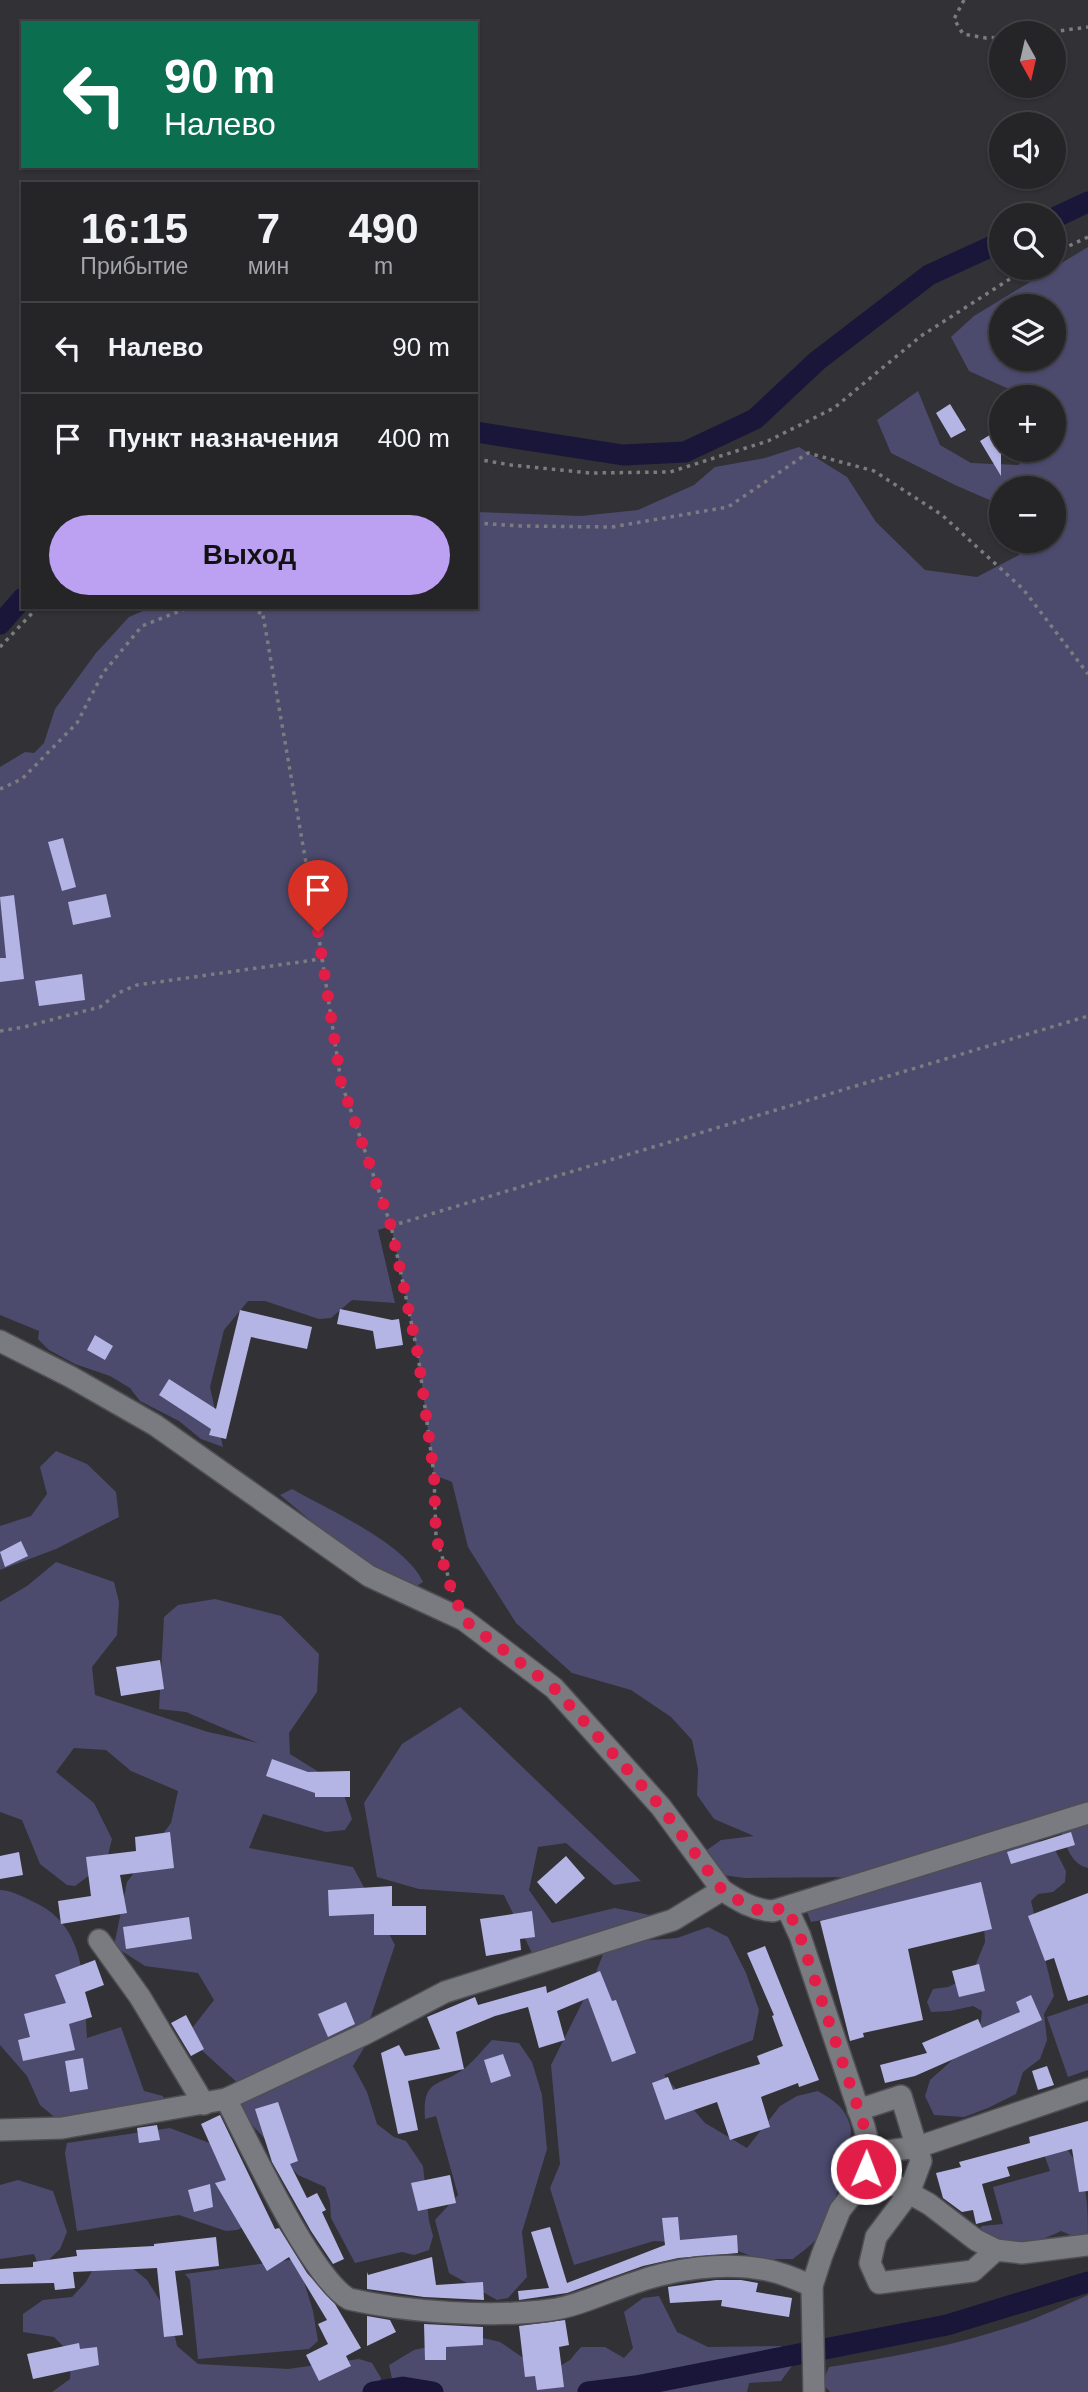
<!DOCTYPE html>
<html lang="ru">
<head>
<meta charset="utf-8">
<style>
	body { margin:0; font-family:Arial,sans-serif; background:#313134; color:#f1f3f6; height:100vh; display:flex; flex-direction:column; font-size:26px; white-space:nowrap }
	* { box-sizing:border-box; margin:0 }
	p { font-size:23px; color:#a3a5a8 }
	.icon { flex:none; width:38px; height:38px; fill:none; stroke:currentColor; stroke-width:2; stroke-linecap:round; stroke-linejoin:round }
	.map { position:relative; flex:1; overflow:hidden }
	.details { position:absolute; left:21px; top:182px; width:457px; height:427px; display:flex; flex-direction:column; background:#252528; border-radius:0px; box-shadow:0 2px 5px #0004,0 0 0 2px #424245 }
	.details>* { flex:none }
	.hud { position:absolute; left:21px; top:21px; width:457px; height:147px; border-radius:0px; box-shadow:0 2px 5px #0004,0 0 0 2px #424245; background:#0b6e4f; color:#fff; overflow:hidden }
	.needle { width:46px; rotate:172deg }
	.buttons { position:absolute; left:989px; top:21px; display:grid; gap:14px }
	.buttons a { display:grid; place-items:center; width:77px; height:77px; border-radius:50%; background:#252528; box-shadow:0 2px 5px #0004,0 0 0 2px #424245; font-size:35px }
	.pin { position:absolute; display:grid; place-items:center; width:60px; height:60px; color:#fff; margin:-72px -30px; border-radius:50% 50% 50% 0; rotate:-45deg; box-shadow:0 0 7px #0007 }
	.pin .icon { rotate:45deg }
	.me { position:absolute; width:77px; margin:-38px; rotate:1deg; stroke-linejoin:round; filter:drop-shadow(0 0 5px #0008) }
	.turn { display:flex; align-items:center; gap:24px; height:147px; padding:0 28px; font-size:32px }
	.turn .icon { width:91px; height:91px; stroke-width:2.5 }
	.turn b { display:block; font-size:49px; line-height:60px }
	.eta { display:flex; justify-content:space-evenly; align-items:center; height:119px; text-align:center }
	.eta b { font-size:42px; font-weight:700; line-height:49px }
	.action { display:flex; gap:14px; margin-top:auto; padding:14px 28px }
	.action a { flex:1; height:80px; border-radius:42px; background:#bca0f2; color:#111; font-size:28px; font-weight:700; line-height:80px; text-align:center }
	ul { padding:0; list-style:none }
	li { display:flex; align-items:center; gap:21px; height:91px; padding:0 28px; border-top:2px solid #424245 }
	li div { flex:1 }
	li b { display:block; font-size:26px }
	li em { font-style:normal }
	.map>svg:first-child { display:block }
</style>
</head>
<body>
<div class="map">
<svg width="1088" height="2392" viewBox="0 0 1088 2392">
	<rect width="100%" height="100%" fill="#313136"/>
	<g fill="#4c4b6e" fill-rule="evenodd">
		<path d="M1088,247V1816L865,1877L745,1878L714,1874L704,1852L721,1840L754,1836L714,1819L697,1795L698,1769L692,1740L671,1717L631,1690L572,1673L516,1623L468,1547L452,1482L434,1475L418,1355L391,1226L378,1230L395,1303L352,1300L331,1318L319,1319L265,1301H248L224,1330L210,1387L223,1447L201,1439L179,1421L140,1401L130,1388L110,1376L75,1364L49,1350L38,1339L39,1331L0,1315V767L25,752L34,753L44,743L55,709L96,653L129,617L152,607H476V512L581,516L638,510L694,485L715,467L765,458L799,447L847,477L876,522L925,570L977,577L1019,555L1018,541H1054V488H1001V505L955,485L891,453L877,420L918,391L940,445L971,463L1018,465L1034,450H1054V397H1015L1011,390L969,371L951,337L974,316ZM1001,306H1054V359H1001Z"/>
		<path d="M56,1451L87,1464L116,1492L119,1517L56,1549L0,1570V1526L31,1516L47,1494L40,1467Z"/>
		<path d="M292,1489C329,1510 405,1543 423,1582L415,1587L397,1584L327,1534L280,1495Z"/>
		<path d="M56,1562L114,1582L119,1602L117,1635L92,1667L95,1695L208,1732L258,1743L186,1712L159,1709L164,1617L178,1605L215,1599L281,1616L319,1654L317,1692L289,1733L290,1754L341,1786L352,1819L345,1830L326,1832L263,1814L249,1848L353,1867L395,1945L367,2028L241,2086L186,2036L214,2000L198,1973L145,1966L114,1946L127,1882L171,1823L178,1791L131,1771L106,1750L74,1748L56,1772L94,1803L112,1839L106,1863L75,1886L67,1885L40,1864L22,1820L0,1812V1602L27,1586Z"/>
		<path d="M460,1707L641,1881L614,1885L566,1843L538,1847L529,1890L552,1923L615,1908L650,1915L648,1929L534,1957L504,1895L419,1889L377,1877L364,1803L402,1744Z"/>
		<path d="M1088,1820V1868C1070,1864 1066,1844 1060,1829Z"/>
		<path d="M1026,1839L1052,1844L1066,1871L1065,1882L1053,1892L1038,1894L1031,1901L1054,1996L1044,2014L1047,2040L1040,2059L1023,2072L1016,2094L988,2108L964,2117L934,2115L925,2096L930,2080L979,2036L982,2011L973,2006L950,2011L931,2012L927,2002L933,1989L948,1987L971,1976L985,1942L982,1891L811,1922L807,1912L813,1902Z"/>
		<path d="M0,1890C14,1891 23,1897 36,1903C88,1928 84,1988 87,2038L121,2027L144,2091L163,2096L165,2102L58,2120L40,2105L27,2076L0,2045Z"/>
		<path d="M708,1927L728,1937L746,1973L759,2010L753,2040L664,2075L705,2123L747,2148L780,2106L797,2096L818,2091C833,2100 845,2107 850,2125C856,2142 829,2224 817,2238C811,2246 801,2252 793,2259H759L722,2245L654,2241L574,2265L550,2188L560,2164L551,2065L591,1985L605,1949L625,1942L677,1938Z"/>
		<path d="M1088,2003V2070L1068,2077L1047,2017Z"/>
		<path d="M370,2038L353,2066L367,2092L377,2124L394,2137L406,2141L423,2166L429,2221L433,2236L429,2250L414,2255L402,2252L355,2263L331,2218L330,2202L325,2187L298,2175L232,2103Z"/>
		<path d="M492,2040L519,2043L532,2062L542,2095L547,2149L522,2232L527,2277L508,2298L497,2300L449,2273L435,2220L458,2195L436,2116L425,2119C422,2077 439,2088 465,2068C475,2060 483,2049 492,2040Z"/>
		<path d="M170,2128L233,2152L246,2226L237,2230L226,2231L179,2215L77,2231L65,2153L67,2143Z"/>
		<path d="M1065,2147C1088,2174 1088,2204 1088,2239H1080L1061,2231C1028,2247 1009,2250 978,2231L982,2226L1003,2224L993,2187L1050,2171L1043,2151Z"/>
		<path d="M18,2180L53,2191L67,2232L60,2249L42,2266L37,2262L34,2254L0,2259V2185Z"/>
		<path d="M119,2257L147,2280L171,2318L177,2346L198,2364L288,2369L359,2359L372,2363L381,2378L379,2392H52L70,2379L71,2354L54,2337L23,2332V2314L43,2300L72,2297L86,2282L99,2258Z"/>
		<path d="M297,2259L313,2311L318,2341L309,2349L198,2359L190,2280L185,2274Z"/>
		<path d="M1088,2295V2392H830L822,2383L829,2367C892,2357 953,2346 1013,2326C1039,2318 1063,2306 1088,2295Z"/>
		<path d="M659,2296L677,2332L708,2347L781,2346L792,2366L781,2381L749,2383L747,2392H395L389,2365L414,2350L475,2336L500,2342L547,2374L570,2360L581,2347H605L624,2358L633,2348L624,2312L643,2298Z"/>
	</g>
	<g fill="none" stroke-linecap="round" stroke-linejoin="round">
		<g stroke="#1a163a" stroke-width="21">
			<path d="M1054,218L1088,202"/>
			<path d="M476,432L623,455L685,452L755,419L817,361L929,275L1001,242"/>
			<path d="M0,624L23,598"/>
			<path d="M373,2392L403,2387L433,2392"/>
			<path d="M588,2392L636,2386L947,2325L1088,2282"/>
		</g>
	</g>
	<g fill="#b5b5e5">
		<path d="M950,404L966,430L951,438L936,413Z"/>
		<path d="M1001,428V476L980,441Z"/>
		<path d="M63,838L76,887L62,891L48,842Z"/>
		<path d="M106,894L111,917L73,925L68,902Z"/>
		<path d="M14,895L24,979L0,982V958H6L0,897Z"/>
		<path d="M82,974L85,1000L39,1006L35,981Z"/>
		<path d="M340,1309L392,1320L399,1319L403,1345L376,1349L373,1331L337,1324Z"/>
		<path d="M240,1310L312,1327L307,1349L251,1337L226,1439L209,1435L211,1429L159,1395L169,1379L216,1409Z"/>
		<path d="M95,1335L113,1346L105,1360L87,1350Z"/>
		<path d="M21,1541L28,1556L5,1567L0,1552Z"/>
		<path d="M160,1660L164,1689L121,1696L116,1667Z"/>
		<path d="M272,1759L308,1772L350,1771V1797H315V1793L266,1776Z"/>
		<path d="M170,1832L174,1868L120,1875L127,1913L61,1924L58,1901L91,1896L86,1857L136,1851L135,1837Z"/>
		<path d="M1071,1832L1075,1845L1011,1864L1007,1852Z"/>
		<path d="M19,1852L23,1875L0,1879V1856Z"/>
		<path d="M566,1856L585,1878L556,1904L537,1882Z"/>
		<path d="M981,1882L992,1929L908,1949L923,2020L863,2033L864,2037L850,2041L820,1921Z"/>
		<path d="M392,1886V1906H426V1935H374V1914L329,1916L328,1890Z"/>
		<path d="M1088,1893V1995L1068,2001L1054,1958L1045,1961L1028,1916Z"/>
		<path d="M532,1911L535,1937L520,1939L521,1950L486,1956L480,1919Z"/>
		<path d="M189,1917L192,1939L126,1949L123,1927Z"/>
		<path d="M765,1946L819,2080L799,2087L798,2083L761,2097L770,2127L730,2140L717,2102L665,2120L652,2083L668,2077L673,2090L760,2064L757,2056L783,2046L772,2016L774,2015L747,1953Z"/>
		<path d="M95,1960L104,1985L85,1992L92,2017L69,2024L75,2050L23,2061L18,2040L30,2037L24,2014L66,2003L55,1975Z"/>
		<path d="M979,1964L985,1991L959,1997L952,1971Z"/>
		<path d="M600,1971L612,2001L616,2000L636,2053L612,2062L588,1998L557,2011L565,2040L539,2048L528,2007L495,2016L456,2032L464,2069L408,2081L418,2130L398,2134L381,2053L399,2045L405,2056L440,2049L427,2017L475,1997L478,2005L546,1986L547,1993Z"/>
		<path d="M1031,1995L1042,2020L915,2076L885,2083L880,2065L927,2053L922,2043L978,2019L982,2028L1020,2012L1016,2002Z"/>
		<path d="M346,2002L355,2024L328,2037L318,2014Z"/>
		<path d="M186,2015L204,2049L191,2056L171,2023Z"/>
		<path d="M503,2054L511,2076L491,2083L484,2060Z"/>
		<path d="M83,2058L88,2089L70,2092L65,2061Z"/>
		<path d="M1047,2066L1054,2085L1038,2090L1032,2071Z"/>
		<path d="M278,2102L298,2161L290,2164L307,2198L317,2193L326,2210L322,2212L344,2259L333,2264L311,2231L272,2162L255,2109Z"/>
		<path d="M220,2115L275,2229L279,2228L307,2273L335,2304L361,2348L346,2356L351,2366L319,2381L306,2355L328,2344L318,2324L327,2320L289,2257L267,2271L215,2183L226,2180L201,2124Z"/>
		<path d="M1088,2121V2191L1079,2192L1072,2149L1007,2167L1010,2176L982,2184L992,2220L976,2224L973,2210L962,2212L943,2198L936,2173L961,2167L959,2162L1030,2143L1029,2137Z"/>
		<path d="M157,2125L160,2140L139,2143L137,2128Z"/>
		<path d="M450,2175L456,2203L418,2211L411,2183Z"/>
		<path d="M210,2184L213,2207L194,2212L188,2190Z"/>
		<path d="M678,2217L680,2240L737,2235L738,2253L678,2258L643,2266L567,2293L519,2300L518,2291L549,2288L531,2232L550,2227L567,2283L665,2245L662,2218Z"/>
		<path d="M216,2237L219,2266L175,2271L183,2335L164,2337L157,2268L73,2272L75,2288L55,2290L54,2283L0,2284V2269L33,2267V2262L77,2256L76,2250L154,2246V2244Z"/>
		<path d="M432,2257L436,2285L483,2282L484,2300L424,2297L367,2289V2272L368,2275Z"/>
		<path d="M716,2280H741L758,2283L756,2292L792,2298L789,2317L721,2306L722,2300L670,2303L668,2287Z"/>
		<path d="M367,2316L390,2320L396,2332L367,2346Z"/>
		<path d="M565,2320L569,2345L559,2347L564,2387L537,2390L535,2376L525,2377L519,2326Z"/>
		<path d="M424,2324L483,2327V2345L446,2347V2360H425Z"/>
		<path d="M79,2343L80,2349L97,2347L99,2365L33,2379L27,2354Z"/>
	</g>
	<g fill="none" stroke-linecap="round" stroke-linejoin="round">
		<defs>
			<g id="minor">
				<path d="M0,1341L71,1377L155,1425L369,1576L464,1620L554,1688L661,1807L722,1890"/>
				<path d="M787,1908L800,1936L864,2126L871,2153L866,2169L851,2196L840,2210L822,2255L812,2286L814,2392"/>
				<path d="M99,1940L140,1997L204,2104"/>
				<path d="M226,2099C248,2141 312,2279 349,2299C406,2312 493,2318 550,2310C578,2306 604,2293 631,2284C672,2269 723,2261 767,2270C783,2273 798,2280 812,2286"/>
				<path d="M858,2110L901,2096L921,2161L909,2193L876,2237L870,2263L879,2283L973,2271L996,2250"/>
				<path d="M0,2130L62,2128L226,2099L365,2034L445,1992L673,1920L722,1890C739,1901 753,1910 773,1911L1088,1813"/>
				<path d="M871,2153L918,2147L1088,2089"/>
				<path d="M866,2169L929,2204L976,2240L996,2250L1022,2253L1088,2245"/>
			</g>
		</defs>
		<use href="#minor" stroke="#4e4e53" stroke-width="24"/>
		<g stroke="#7b7c80" stroke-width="3.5" stroke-dasharray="3.5 5" stroke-linecap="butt">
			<path d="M964,0L954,19L963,34L986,38L1001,37"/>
			<path d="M1044,33L1088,27"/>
			<path d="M1054,253L1088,237"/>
			<path d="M476,459L511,465L590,473L670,472L768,441L834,408L921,336L1027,268"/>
			<path d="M476,523L521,526L612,527L728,507L808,453L874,471L942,515L1023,589L1088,674"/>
			<path d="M251,607L263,615"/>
			<path d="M264,607L263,615L318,932L341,1082L391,1226L418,1355L434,1475L436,1537L453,1592"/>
			<path d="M0,647L38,607"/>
			<path d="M0,789L22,779L77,723L103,673L142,626L190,607"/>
			<path d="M0,1031L24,1027L100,1007L118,993L137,985L321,959"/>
			<path d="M391,1226L1088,1016"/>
		</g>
		<use href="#minor" stroke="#7a7b80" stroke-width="21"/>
	</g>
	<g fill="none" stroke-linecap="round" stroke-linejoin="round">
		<path stroke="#e11d48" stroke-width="12" stroke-dasharray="0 21.6" d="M318,932L341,1082L391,1226L418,1355L434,1475L436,1537L448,1580L464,1620L554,1688L661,1807L722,1890L749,1907L761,1911L787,1908L800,1936L864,2126L871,2153L866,2169"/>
	</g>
</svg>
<div class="buttons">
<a><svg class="needle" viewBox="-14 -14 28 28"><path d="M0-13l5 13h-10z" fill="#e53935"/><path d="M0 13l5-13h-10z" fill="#a3a5a8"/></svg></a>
<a><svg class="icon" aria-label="sound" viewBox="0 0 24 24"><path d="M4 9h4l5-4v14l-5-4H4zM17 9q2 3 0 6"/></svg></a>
<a><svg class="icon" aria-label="search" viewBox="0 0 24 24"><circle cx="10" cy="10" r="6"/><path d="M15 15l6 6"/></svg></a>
<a><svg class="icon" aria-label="layers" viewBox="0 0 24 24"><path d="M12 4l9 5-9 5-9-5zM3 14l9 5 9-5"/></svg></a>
<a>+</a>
<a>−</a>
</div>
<div class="pin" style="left:318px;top:932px;background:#d93025"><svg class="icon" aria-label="arrive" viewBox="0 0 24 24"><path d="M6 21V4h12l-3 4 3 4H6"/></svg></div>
<svg class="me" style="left:866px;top:2169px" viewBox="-20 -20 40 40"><circle r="17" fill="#e11d48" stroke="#fff" stroke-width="3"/><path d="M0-11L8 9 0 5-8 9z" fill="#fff"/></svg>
<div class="hud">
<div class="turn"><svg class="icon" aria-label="left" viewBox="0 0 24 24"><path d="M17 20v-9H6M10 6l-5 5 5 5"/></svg><div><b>90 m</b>Налево</div></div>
</div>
<section class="details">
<div class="eta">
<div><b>16:15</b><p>Прибытие</p></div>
<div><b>7</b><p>мин</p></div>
<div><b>490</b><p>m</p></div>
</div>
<ul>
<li><svg class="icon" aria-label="left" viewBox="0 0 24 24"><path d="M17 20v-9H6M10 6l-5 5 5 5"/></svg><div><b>Налево</b></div><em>90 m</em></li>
<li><svg class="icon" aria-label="arrive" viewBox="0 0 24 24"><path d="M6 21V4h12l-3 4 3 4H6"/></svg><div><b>Пункт назначения</b></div><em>400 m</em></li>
</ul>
<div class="action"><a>Выход</a></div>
</section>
</div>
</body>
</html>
